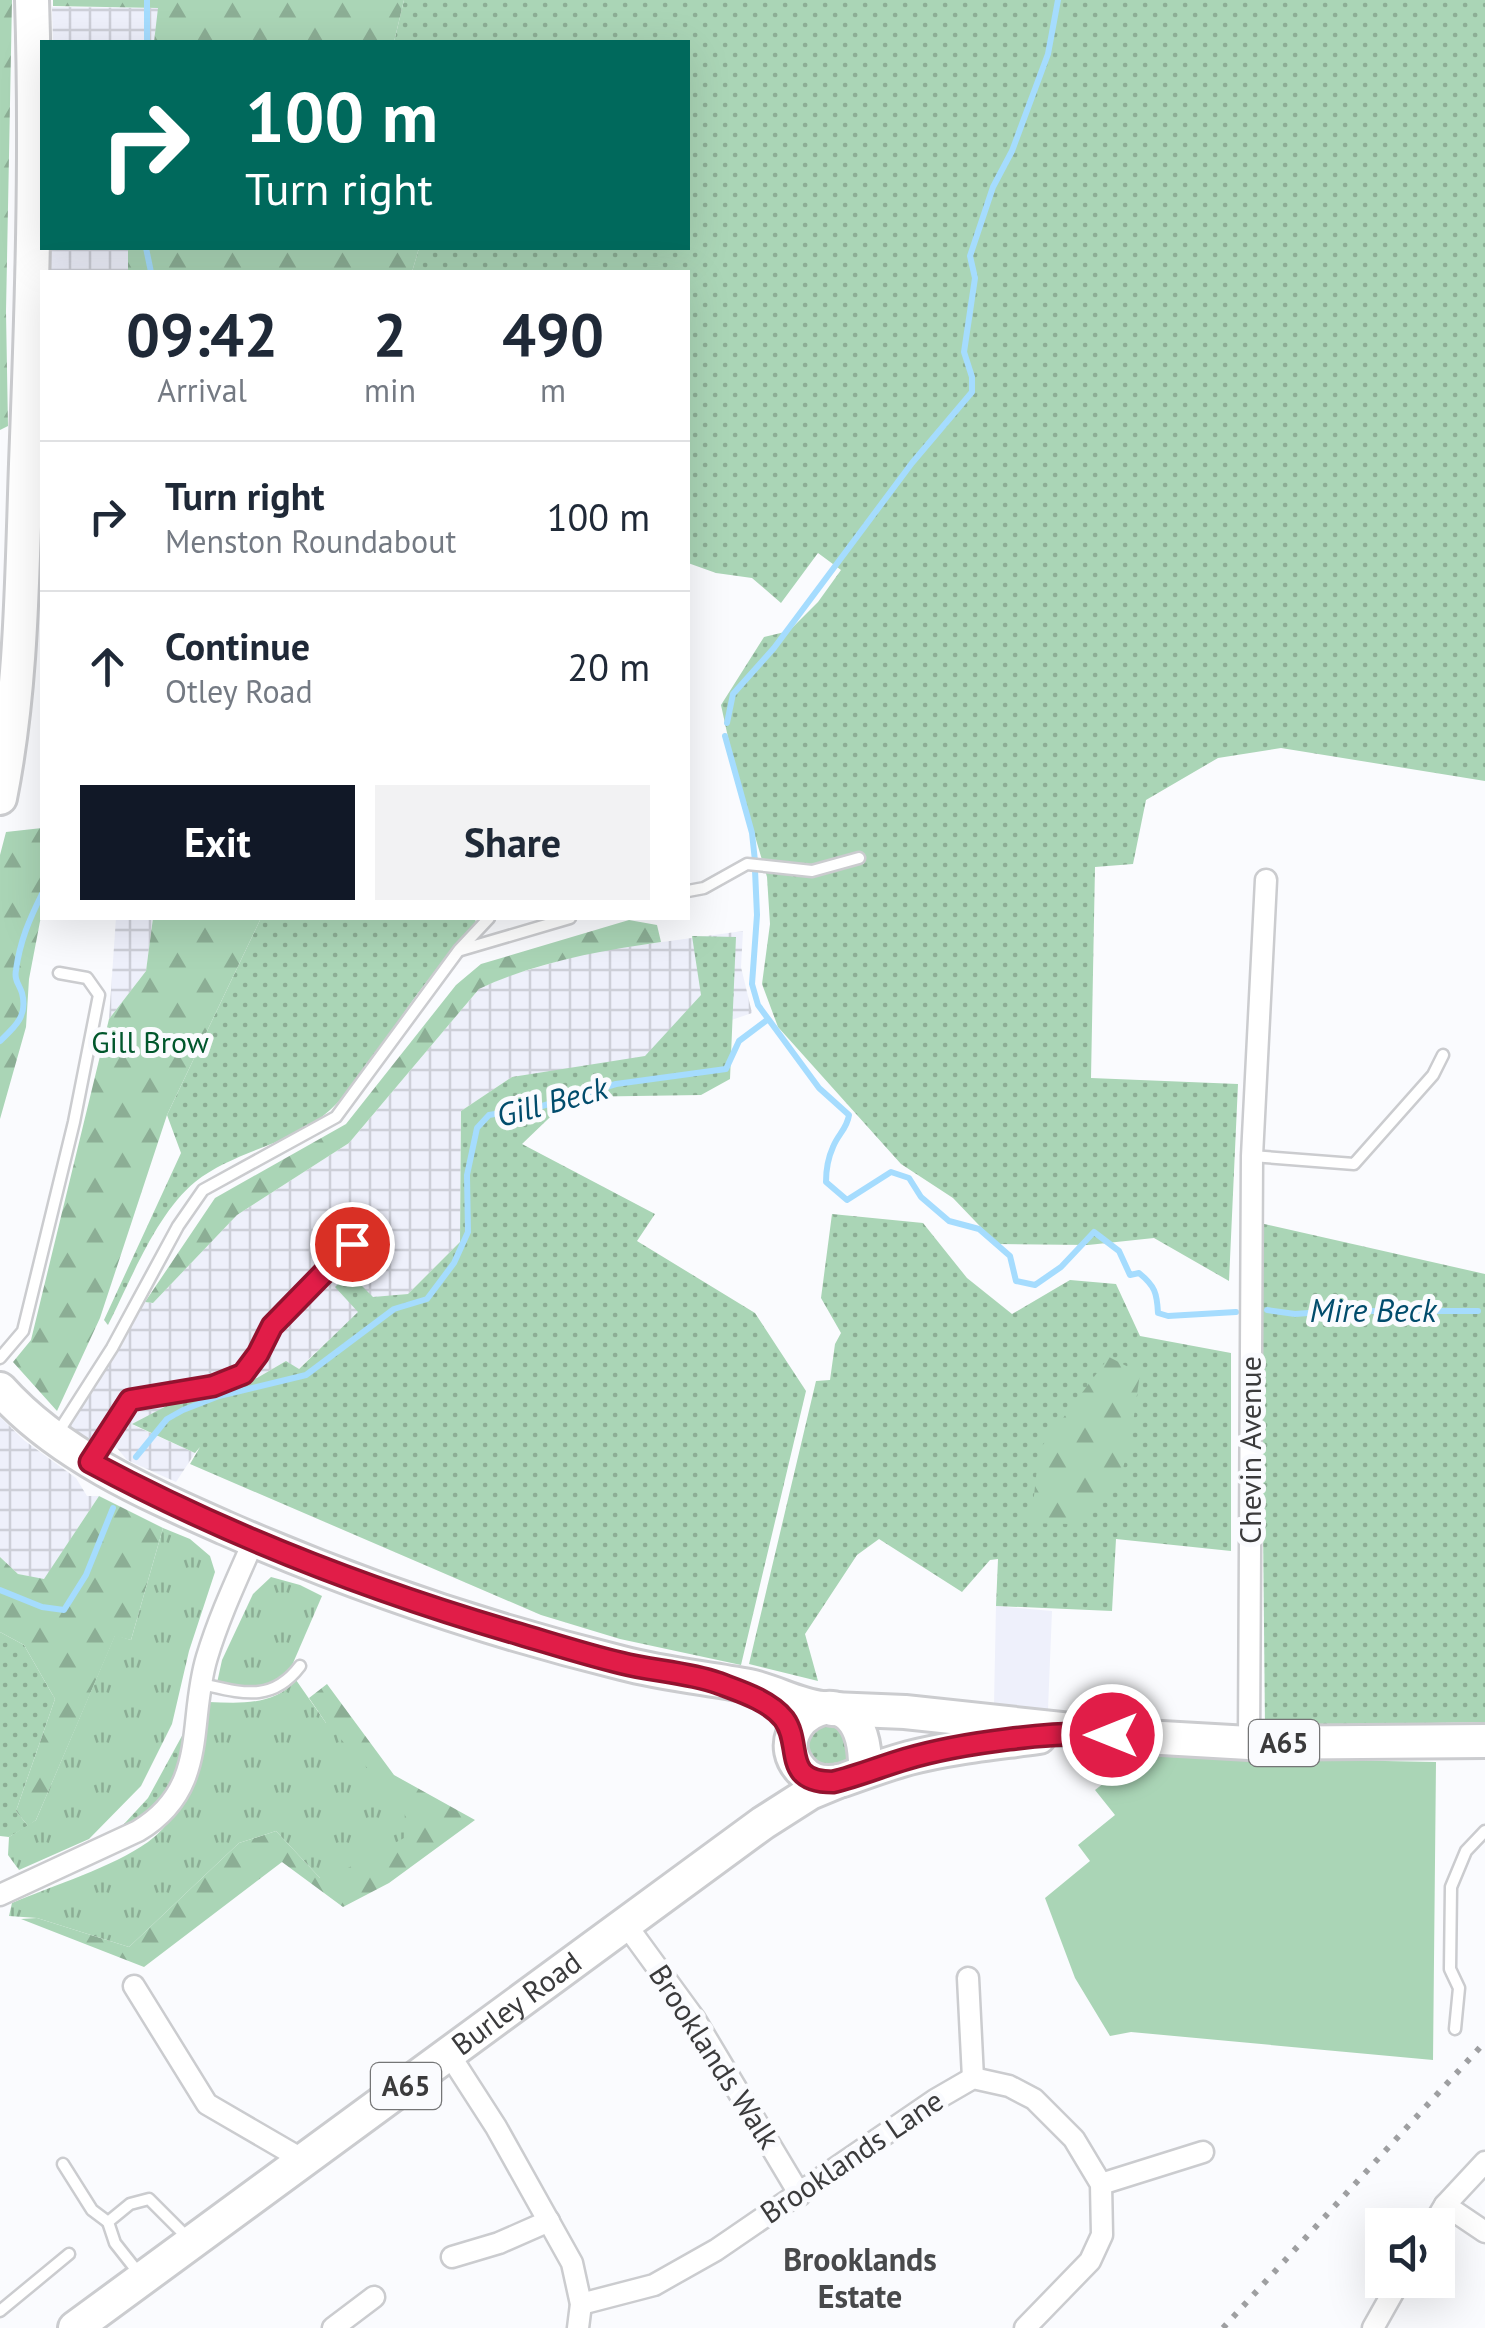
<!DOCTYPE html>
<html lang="en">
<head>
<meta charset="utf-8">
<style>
	body { margin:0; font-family:"PT Sans",sans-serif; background:#f2f2f3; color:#1f2937; height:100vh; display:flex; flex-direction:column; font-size:38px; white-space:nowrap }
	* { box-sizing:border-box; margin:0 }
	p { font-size:32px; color:#747a83 }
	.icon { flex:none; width:55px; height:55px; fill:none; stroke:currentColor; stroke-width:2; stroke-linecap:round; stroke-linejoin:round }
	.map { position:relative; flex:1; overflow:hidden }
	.panel { position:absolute; left:40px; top:270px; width:650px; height:650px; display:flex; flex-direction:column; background:#fff; border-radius:0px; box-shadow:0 10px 40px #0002 }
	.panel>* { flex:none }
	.top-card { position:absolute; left:40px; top:40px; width:650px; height:210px; border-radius:0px; box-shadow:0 10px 40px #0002; background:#00695c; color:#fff; overflow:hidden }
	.tools { position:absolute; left:1365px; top:2208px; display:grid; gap:20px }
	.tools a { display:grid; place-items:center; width:90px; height:90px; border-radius:0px; background:#fff; box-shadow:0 10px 40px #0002; font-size:50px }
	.pin { position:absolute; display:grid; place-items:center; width:85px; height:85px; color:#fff; margin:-42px; border:5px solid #fff; border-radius:50%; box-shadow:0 2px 10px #0007 }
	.me { position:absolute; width:110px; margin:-55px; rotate:270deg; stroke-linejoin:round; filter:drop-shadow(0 0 8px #0008) }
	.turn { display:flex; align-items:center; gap:35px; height:210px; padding:0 40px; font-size:45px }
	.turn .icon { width:130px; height:130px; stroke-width:2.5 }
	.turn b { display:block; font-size:70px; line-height:85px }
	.eta { display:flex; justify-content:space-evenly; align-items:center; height:170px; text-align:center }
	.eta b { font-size:60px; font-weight:700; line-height:70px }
	.button { display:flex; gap:20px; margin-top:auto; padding:20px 40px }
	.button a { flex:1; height:115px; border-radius:0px; background:#111827; color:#fff; font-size:40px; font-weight:700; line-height:115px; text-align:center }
	.button a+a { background:#f2f2f3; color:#1f2937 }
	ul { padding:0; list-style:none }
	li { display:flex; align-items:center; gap:30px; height:150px; padding:0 40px; border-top:2px solid #e0e1e3 }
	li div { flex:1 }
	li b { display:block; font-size:38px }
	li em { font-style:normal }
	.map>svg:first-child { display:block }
</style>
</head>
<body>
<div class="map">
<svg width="1485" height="2328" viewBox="0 0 1485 2328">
	<defs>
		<pattern id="industrial-grid" width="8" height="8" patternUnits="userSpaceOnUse" patternTransform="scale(2.5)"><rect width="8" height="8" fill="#eef0fb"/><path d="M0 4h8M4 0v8" fill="none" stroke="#cdcfd8"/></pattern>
		<pattern id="grass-dots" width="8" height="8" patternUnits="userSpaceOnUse" patternTransform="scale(2.5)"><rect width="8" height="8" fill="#aad5b6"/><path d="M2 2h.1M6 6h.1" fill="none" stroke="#8cae95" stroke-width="1.8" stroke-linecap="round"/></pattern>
		<pattern id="forest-firs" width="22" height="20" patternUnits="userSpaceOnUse" patternTransform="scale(2.5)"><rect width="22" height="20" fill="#aad5b6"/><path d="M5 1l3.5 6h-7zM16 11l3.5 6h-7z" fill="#8cae95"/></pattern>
		<pattern id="park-tufts" width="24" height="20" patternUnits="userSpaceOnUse" patternTransform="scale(2.5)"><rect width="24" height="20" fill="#aad5b6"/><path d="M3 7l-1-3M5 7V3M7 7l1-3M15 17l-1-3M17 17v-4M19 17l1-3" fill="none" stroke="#8cae95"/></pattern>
	</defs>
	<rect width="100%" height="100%" fill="#fafbfe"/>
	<path fill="#eef0fb" d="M996,1606L1052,1611L1048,1709L994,1705Z"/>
	<g fill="url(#industrial-grid)">
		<path d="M52,7L159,8L154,42H53Z"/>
		<rect x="50" y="248" width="78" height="24"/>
		<path d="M116,918H153L146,971L109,1019Z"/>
		<path d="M743,931L741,967L752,1013L714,1026L679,1058L512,1077L461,1111L460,1242L408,1294L373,1298L349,1274L359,1312L298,1369L286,1361L257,1378L174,1402L133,1425L195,1453L176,1482L127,1460L117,1448L78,1440L66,1430L87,1386L145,1302L153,1303L237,1215L349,1143L479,989L505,977L589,952Z"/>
		<path d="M0,1417L25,1441L76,1478L87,1496H99L44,1580L18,1574L0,1557Z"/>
	</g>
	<g fill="url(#grass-dots)">
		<path d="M404,0H1485V781L1281,748L1218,758L1146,800L1133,864L1095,867L1091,1078L1238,1084L1229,1281L1154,1238L1088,1245L997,1244L953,1198L901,1164L778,1027L762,984L770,924L767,877L734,765L721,705L764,637L789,631L818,602L841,570L818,553L781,603L752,578L716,573L688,563V272H412L419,248H688V42H394Z"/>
		<path d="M261,918H475L476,923C458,944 439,965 422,988C391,1028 368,1076 330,1110C292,1145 235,1150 195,1182C156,1214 131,1280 108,1325L104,1320L181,1153L167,1115Z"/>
		<path d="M692,936L736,937L730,1079L701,1095L571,1097L522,1144L655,1214L637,1241L755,1313L806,1391L741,1665L620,1639L541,1615L190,1464L200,1447L195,1453L132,1424L174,1402L257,1378L286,1361L299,1369L358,1312L335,1287L349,1273L373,1297L408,1294L460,1242L461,1111L512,1077L645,1056L701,995Z"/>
		<path d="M832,1214L923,1223L967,1278L1012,1314L1070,1280L1116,1284L1140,1336L1231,1353V1551L1116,1539L1112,1611L996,1606L998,1559L990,1560L962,1592L879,1539L857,1555L805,1634L818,1681L749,1664L816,1381L830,1380L835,1344L841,1333L821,1298Z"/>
		<path d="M1260,1223L1485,1274V1722L1265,1726Z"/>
		<path d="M0,1632L24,1645L55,1699L16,1811L28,1826L9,1837L0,1836Z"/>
		<path d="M837,1719L856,1751L845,1765L829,1769C811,1760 801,1749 811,1729Z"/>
		<path d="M189,1723C186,1753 178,1791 154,1812C143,1823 125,1830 112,1837L148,1798Z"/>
	</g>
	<g fill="url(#forest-firs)">
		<path d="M0,0H12L6,312L8,426L0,430Z"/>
		<path d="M53,0H404L394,42H154L158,8L53,6Z"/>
		<path d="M128,248H419L412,272H128Z"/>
		<path d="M42,828V911L29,979L26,1027L0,1119V855L6,832Z"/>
		<path d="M153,918H261L167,1115L100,1318L57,1411L13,1362L31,1340L109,1019L146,971Z"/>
		<path d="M629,920L657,925L661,942C598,951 537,962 479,989L349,1143L237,1215L153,1303L145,1302L215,1198L346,1124L456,985L481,964Z"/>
		<path d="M1109,1357L1140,1373L1131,1437L1121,1476L1072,1524L1031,1523L1039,1450Z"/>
		<path d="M99,1496L163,1528L131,1640L115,1636L36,1820L28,1826L16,1811L55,1699L24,1645L0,1632V1557L18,1574L44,1579Z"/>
		<path d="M327,1684L394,1775L475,1820L389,1883L343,1907L282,1862L144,1967L21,1919L37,1918L129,1947L239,1843L276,1831L320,1878L326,1723L309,1698Z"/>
	</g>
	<g fill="url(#park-tufts)">
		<path d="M163,1528L190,1539L210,1556L215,1572L189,1651L172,1724L141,1786L89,1839L19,1870L8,1855L9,1837L36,1820L115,1635L131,1640Z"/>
		<path d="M271,1577L300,1585L322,1596L287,1677L256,1690L217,1683L222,1660L253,1594Z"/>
		<path d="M296,1680L326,1723L405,1809L404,1838L346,1869L320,1878L276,1831L239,1843L129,1947L37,1918L9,1916L12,1903C52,1886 113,1867 148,1842C189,1812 206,1750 209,1702C240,1703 274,1706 296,1680Z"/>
	</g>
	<path fill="#aad5b6" d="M1139,1756L1436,1762L1433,2060L1131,2032L1110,2036L1075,1978L1045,1898L1090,1861L1078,1845L1115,1815L1095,1790Z"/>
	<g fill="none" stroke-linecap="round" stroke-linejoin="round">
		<g stroke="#a5dcfe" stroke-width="6">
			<path d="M147,42V0"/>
			<path d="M146,248L151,272"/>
			<path d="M727,723L733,694L774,648L912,463L972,392V377L964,352L975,278L970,256L993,187L1012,151L1048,54L1058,0"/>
			<path d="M725,736L752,833L755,861"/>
			<path d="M755,870L757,915L752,984L758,1005L819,1088L849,1115C847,1129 838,1134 833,1147C828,1158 826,1170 826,1182L847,1200L891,1172L909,1178L921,1197L949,1221L979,1229L1010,1256L1016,1281L1035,1285L1061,1267L1094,1232L1119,1251L1130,1275L1139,1273C1155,1286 1157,1293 1158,1313L1168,1316L1236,1312"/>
			<path d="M0,1041C15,1027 28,1016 22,993C19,984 14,980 16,970C20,941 29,920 42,894"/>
			<path d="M1267,1310L1295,1314L1336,1311H1478"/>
			<path d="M136,1457L167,1419L183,1410L219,1396L306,1375L394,1309L427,1299L454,1263L468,1232L467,1175L477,1128L489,1115L542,1106L616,1084L726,1069L739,1041L767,1020"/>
			<path d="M0,1590L42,1607L64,1610L86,1575L113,1508"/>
		</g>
		<defs>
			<g id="lane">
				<path d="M688,891L704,888L747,864L812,871L859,858"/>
				<path d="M461,950L570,918"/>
				<path d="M1252,1156L1354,1164L1433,1075L1443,1055"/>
				<path d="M0,1358L23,1331L74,1122L99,995L87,978L59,973"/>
				<path d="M57,1434L112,1348L178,1226L203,1190L336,1117L459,950L489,918"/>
				<path d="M94,1456L130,1399L213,1386L243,1374L258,1354L272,1325L351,1244"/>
				<path d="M202,1684C242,1693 272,1703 300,1666"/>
				<path d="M1455,2029L1459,1988L1450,1969L1451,1887L1466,1851L1485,1831"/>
				<path d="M63,2164L92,2210L108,2222"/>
				<path d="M141,2276L115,2243L108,2222L130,2204L149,2199L188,2238"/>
				<path d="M0,2311L69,2254"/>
			</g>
			<g id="street">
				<path d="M1249,1743L1252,1156L1266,880"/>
				<path d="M0,1895L138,1831C210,1788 187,1722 207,1657C219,1617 237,1579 254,1540"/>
				<path d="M624,1922L694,2018L800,2195"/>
				<path d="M968,1978L973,2078"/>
				<path d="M134,1986L207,2104L305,2161"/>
				<path d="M449,2054L496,2127L572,2263L581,2304L578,2328"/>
				<path d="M1101,2184L1203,2152"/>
				<path d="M1445,2205L1485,2232"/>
				<path d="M1433,2225L1445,2205L1485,2162"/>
				<path d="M452,2257L499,2243L549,2221"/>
				<path d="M581,2304L654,2285L716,2250L935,2100L973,2078L1009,2086L1034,2099L1074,2139L1101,2184L1102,2235L1090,2261L1025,2328"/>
				<path d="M333,2328L374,2297"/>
				<path d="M1373,2328L1400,2280"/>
			</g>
			<g id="primary">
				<path d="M0,798C22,688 22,576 26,464C32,310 37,155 32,0"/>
				<path d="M0,1389C59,1455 146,1493 225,1528C353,1584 487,1630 622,1663C664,1674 707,1678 749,1686C774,1691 796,1705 822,1708"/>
				<path d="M832,1709L905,1712L1127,1736L1249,1743L1485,1741"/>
				<path d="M865,1772C868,1657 757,1722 801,1770C812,1783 828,1784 843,1780C865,1772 887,1764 909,1758C951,1747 996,1743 1039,1737"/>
				<path id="s1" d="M75,2328L763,1823L810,1793L839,1781"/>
			</g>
		</defs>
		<use href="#lane" stroke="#cbcccf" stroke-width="15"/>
		<use href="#street" stroke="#cbcccf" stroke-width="25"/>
		<use href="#primary" stroke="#cbcccf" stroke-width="38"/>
		<use href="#lane" stroke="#fff" stroke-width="10"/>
		<use href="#street" stroke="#fff" stroke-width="20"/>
		<use href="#primary" stroke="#fff" stroke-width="32"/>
		<path stroke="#9e9fa1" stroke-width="6" stroke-dasharray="5 10" stroke-linecap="butt" d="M1223,2328L1485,2042"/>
	</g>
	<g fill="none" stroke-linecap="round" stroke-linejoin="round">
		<defs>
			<path id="route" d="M352,1244L272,1326L258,1354L243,1374L213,1386L130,1400L90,1462C226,1535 371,1591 519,1634C553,1644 587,1655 621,1663C652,1671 687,1672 718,1683C739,1691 769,1700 784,1719C803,1745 781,1782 833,1782C858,1776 882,1766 906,1759C960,1743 1058,1730 1112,1735"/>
		</defs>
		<use href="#route" stroke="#92132f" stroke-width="25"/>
		<use href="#route" stroke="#e11d48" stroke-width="18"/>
	</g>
	<g text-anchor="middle" stroke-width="10" stroke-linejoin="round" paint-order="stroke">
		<g fill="#fafbfe" stroke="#747576" stroke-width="2.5">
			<rect x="1249" y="1720" width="70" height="46" rx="8"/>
			<rect x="371" y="2063" width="70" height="46" rx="8"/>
		</g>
		<g font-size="28" font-weight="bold" fill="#3b3b3c">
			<text x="1284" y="1753">A65</text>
			<text x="406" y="2096">A65</text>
		</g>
		<g font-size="30" fill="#00572c" stroke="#fafbfe">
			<text x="150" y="1053">Gill Brow</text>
		</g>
		<g font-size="30" fill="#3b3b3c" stroke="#fafbfe">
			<text transform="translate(1251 1450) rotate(-90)" y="10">Chevin Avenue</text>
			<text dy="10" stroke="none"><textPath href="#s1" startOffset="548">Burley Road</textPath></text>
			<text transform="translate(714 2057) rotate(57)" y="10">Brooklands Walk</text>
			<text transform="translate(852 2157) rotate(-34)" y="10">Brooklands Lane</text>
		</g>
		<g font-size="32" font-style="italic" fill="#014c6c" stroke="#fafbfe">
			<text transform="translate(552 1102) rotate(-15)" y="11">Gill Beck</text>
			<text x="1373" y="1322">Mire Beck</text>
		</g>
		<g font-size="32" font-weight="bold" fill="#48494b" stroke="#fafbfe">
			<text x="860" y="2271">Brooklands<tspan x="860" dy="37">Estate</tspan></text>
		</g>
	</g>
</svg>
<div class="tools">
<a><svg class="icon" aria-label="sound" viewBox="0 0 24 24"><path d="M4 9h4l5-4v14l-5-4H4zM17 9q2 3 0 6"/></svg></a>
</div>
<div class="pin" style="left:352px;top:1244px;background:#d93025"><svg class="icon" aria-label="arrive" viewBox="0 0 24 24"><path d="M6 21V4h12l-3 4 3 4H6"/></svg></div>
<svg class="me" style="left:1112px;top:1735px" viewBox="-20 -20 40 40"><circle r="17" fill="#e11d48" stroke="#fff" stroke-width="3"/><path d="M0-11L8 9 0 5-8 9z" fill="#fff"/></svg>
<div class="top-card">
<div class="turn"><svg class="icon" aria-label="right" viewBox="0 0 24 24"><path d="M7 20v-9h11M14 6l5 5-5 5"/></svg><div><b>100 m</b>Turn right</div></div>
</div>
<section class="panel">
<div class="eta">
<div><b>09:42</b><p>Arrival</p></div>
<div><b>2</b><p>min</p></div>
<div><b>490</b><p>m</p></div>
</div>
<ul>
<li><svg class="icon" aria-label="right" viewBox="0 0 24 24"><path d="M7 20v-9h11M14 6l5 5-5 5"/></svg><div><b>Turn right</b><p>Menston Roundabout</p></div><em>100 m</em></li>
<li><svg class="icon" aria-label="ahead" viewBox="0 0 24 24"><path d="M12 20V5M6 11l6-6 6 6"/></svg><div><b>Continue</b><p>Otley Road</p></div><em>20 m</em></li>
</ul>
<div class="button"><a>Exit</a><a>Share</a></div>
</section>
</div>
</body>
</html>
